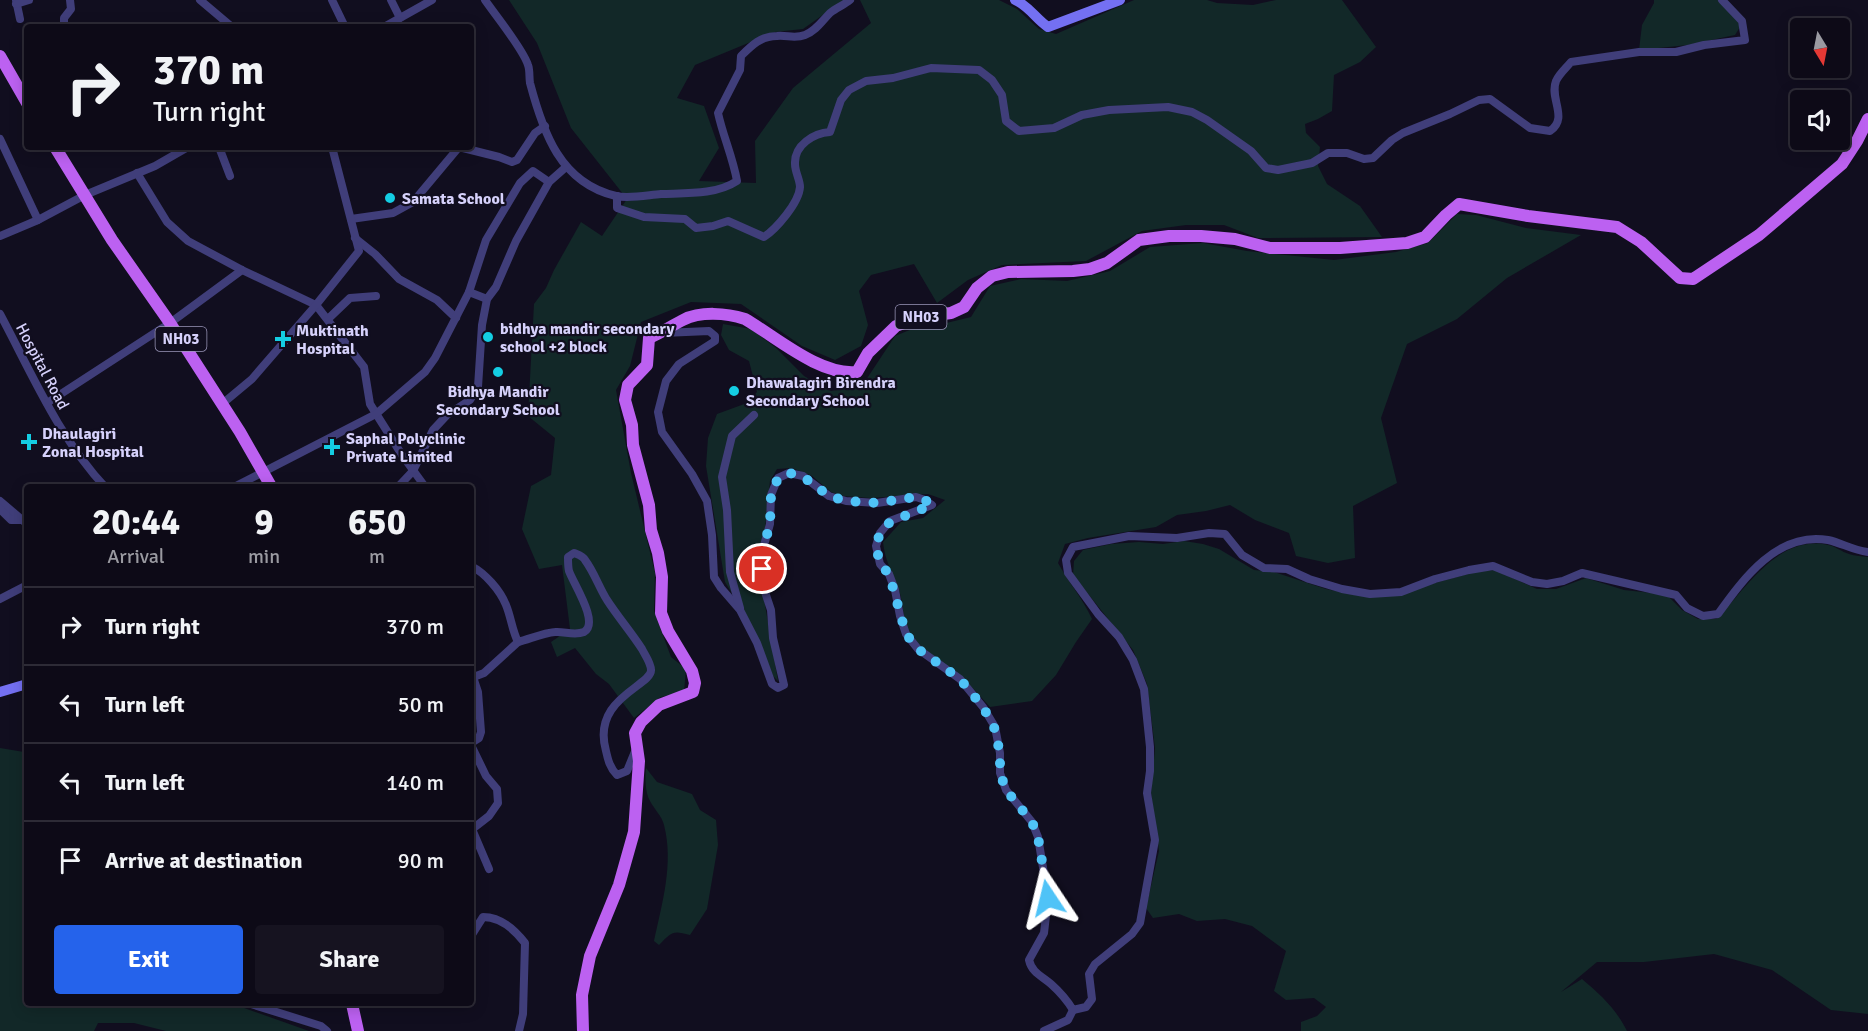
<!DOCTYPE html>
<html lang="en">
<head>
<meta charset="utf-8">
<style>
	body { margin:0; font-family:Signika,sans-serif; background:#161320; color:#f1f3f6; height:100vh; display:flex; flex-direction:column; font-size:22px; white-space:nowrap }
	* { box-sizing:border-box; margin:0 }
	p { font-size:20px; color:#9a9aa1 }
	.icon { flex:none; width:33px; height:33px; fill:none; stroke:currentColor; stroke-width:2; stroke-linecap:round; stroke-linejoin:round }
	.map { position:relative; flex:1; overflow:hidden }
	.panel { position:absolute; left:24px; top:484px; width:450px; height:522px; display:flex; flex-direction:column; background:#0d0a17; border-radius:6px; box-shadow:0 3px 15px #0003,0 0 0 2px #2d2b36 }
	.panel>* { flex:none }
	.hud { position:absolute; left:24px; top:24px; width:450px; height:126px; border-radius:6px; box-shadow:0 3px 15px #0003,0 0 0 2px #2d2b36; background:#0d0a17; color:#f1f3f6; overflow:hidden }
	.needle { width:39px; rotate:170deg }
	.tools { position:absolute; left:1790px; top:18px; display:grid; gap:12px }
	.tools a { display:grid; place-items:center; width:60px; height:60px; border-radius:6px; background:#0d0a17; box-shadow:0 3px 15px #0003,0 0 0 2px #2d2b36; font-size:30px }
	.pin { position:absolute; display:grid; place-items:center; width:51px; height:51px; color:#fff; margin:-26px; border:3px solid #fff; border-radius:50%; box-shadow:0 2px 6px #0007 }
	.me { position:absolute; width:66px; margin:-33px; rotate:350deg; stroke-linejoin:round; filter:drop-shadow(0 0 4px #0008) }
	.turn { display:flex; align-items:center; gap:21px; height:126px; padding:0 30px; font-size:27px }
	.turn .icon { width:78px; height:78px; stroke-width:2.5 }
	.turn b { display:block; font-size:42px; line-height:51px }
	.eta { display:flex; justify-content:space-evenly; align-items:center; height:102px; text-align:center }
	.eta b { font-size:36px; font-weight:700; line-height:42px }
	.button { display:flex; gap:12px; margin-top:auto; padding:12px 30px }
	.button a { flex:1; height:69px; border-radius:6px; background:#2563eb; color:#fff; font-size:24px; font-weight:700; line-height:69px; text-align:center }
	.button a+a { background:#161320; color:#f1f3f6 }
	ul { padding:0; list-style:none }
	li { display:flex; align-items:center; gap:18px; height:78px; padding:0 30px; border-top:2px solid #2d2b36 }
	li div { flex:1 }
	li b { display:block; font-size:22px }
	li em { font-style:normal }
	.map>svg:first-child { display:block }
</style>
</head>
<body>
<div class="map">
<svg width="1868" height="1031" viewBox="0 0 1868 1031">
	<rect width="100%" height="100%" fill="#110e1f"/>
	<g fill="#122828">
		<path d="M509,0H844L803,29L775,32L695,65L677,98L704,106L719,148L699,181L756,183L755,141L793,88L871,23L860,0H999L1017,9L1039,29L1056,34L1134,0H1207L1217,3L1253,5L1276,0H1342L1376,47L1360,62L1334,75L1332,111L1318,119L1305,124L1306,133L1320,147L1318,166L1327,184L1360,206L1382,237L1258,238L1224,225H1186L1142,231L1086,261L1002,265L968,280L937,303L914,264L871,275L859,291L868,325L861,346L835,360L802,346L741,304L691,302L641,322L630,366L616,390L631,473L655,573L654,611L671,657L686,669L684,692L661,697L634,718L609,684L596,674L575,648L557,657L551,642L570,629L562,565L539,569L522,529L531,486L551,475L555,438L528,416L534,304L546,288L554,270L581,222L602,236L627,199L571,128L537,43Z"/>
		<path d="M1654,0H1719L1737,18L1740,27L1735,35L1688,45L1639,50L1642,25L1654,3Z"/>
		<path d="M1457,214L1476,215L1526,228L1581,235L1507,278L1457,319L1407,344L1381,418L1397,483L1353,506L1355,558L1328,563L1296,556L1289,533L1255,520L1230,505L1206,511L1177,515L1156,527L1088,538L1065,544L1058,563C1069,583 1083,599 1092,619L1076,642L1056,675L1032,701L990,707C976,691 963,678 946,665C934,655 919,649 911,635C902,621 904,605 899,590C892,572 885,561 883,542L901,522L923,518L945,500L928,494L870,498L843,496L831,492L812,476L792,468L777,469L770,481L765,529L759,555L758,576L764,599L778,681L773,676L754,629L725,582L706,466L708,438L717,414L747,403L757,392L749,361L729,350L721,335L723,324L751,329L776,348L804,376L831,391L862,386L895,336L917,327L938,325L971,317L990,286L1021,279L1067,281L1110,271L1150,247L1203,243L1247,251L1334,260L1396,252L1428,243Z"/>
		<path d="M1184,541L1203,544L1219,549L1254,570L1274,572L1326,589L1355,595L1380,597L1404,594L1424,586L1475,572L1495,570L1537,589H1556L1586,578L1624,590L1652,593L1669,597L1682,610L1698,619H1716C1746,590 1777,534 1828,545C1835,546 1842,552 1849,554C1855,556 1862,556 1868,557V1014L1831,1010L1772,970L1714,954L1644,962H1597L1561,992L1582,979C1601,995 1616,1009 1627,1031H1301V1022L1317,1016L1326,1007L1314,998L1286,1000L1274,991L1286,951L1252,926L1225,919L1197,921L1179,914L1153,918L1146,908L1159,851L1151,793L1155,748L1147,684L1133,650L1073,575L1074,561L1083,550L1111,544L1139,542L1163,544Z"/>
		<path d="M0,748L24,752L27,750V1004H233L309,1031H166L134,1023H98L94,1031H0Z"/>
		<path d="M646,768L657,782L692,794L700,810L716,820L718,845L707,909L690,935C672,930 672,932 659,945L654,941C662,904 674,863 664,825C662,816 654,809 650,801C645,792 645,778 646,768Z"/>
	</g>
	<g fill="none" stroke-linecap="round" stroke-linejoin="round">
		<g stroke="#403e7a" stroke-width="8">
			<path d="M16,0L20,19"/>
			<path d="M200,0L232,27"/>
			<path d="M332,0L345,27"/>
			<path d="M391,0L400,18"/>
			<path d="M485,0C496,16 523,49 528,65C530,70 529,77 530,83C543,132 560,183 616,196C629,199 648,195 661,194C686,193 716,195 737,181C733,158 723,136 718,113L740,70L741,56C752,45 761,36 777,36C787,35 795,39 805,35C816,31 822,21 830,13C836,8 844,5 850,0"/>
			<path d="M16,4L29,0"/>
			<path d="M64,27V18L71,9L70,0"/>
			<path d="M384,27L432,0"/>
			<path d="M0,139L38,220"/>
			<path d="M219,147L230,176"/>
			<path d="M459,147L499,157L512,162L517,160L535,133L545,126"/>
			<path d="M137,173L167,222L188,241L242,270L316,305L364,367L370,404L402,455L426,488"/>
			<path d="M617,196V208L644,217L685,219L696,228L713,226L728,221L764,237C776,229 799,203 800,187C800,180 795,172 795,164C794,145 814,133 830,132L841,100L849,90L866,81L893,78L931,68L979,70L992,80L1002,95L1006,121L1019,131L1054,128L1082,115L1109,110L1168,107L1192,112L1207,120L1251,151L1266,168L1278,170L1312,163L1328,153H1347L1364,159L1373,158L1392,140L1403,133L1450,114L1479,100L1490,99L1530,128L1550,131C1569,118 1549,99 1556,81C1559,74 1566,68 1571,62L1639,52H1676L1704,45L1745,40L1742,21L1722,0"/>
			<path d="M351,219L393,213L413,202L459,147"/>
			<path d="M0,236L38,220L85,195L155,166L188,147"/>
			<path d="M355,238L375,254L399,279L437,300L456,318"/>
			<path d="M469,292L487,299"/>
			<path d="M0,314C32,374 59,438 106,488"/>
			<path d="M328,319L350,298L376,296"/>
			<path d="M663,333L709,331L715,336V341L679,364L666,381L658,412L662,432L692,474L707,501L712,535L714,577L721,588L740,610L757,643L772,684L778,688L784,685L773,638L771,610L762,583L761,556L770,524L771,495L778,478L789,473L803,476L829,496L846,501L877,503L916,497L925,500L932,505L890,521L880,533L876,546L880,564L889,574L895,590L900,616L906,634L918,649L960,679L983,707L995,727L1000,753V773L1006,790L1032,822L1038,837L1048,898L1044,933L1029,960C1032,973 1042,976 1051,984C1060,992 1067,1000 1073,1010L1086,1007L1092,999L1089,974L1095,964L1132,934L1140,923L1155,840L1147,793L1150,771V747L1144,689L1133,660L1119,637L1098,614L1068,573L1066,560L1073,547L1129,536L1177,538L1209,533L1225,534L1242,555L1264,568L1287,569L1309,579L1342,589L1370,594L1401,592L1435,579L1469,570L1493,566L1532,582L1547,584L1563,581L1582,573L1676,595L1687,608L1703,616L1718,614C1743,579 1778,531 1828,540C1842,543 1852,550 1868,552"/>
			<path d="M47,403L170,323L242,270"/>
			<path d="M222,404L252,379L316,305L359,251L332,147"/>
			<path d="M232,488L376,414L425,372L435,358L469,292L486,240L520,183L533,171L549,182"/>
			<path d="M397,488L413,471L433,430L447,415L470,400L478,387L482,325L487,299L496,287L516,241L549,182L566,167"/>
			<path d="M0,501L27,524"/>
			<path d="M0,509L11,520H22"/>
			<path d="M471,566C485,573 500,590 506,605C511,617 512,630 518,642C530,639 543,633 555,632C564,631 574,636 584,632C600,623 573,583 569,571C568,567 568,562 568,557L574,553C579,555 583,556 585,560C594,572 599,587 607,600C618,617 631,632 642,649C645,655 651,663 651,670C652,686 591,698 606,751C608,760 610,768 617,775L627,771L636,749"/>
			<path d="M0,599L27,585"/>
			<path d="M740,608L730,572L727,510L722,477L732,436L754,415"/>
			<path d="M471,678L484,673L518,642"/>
			<path d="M472,829L489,869"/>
			<path d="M471,830L489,816L498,803L497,789L486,776L471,745V743L479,738L481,732L478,692L473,677"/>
			<path d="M471,936L483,917C501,917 515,930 525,943L523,1014L519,1031"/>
			<path d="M251,1004L321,1026L327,1031"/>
			<path d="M1044,1031L1068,1020L1073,1010"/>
		</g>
		<g stroke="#7470f2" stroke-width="10">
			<path d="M1015,0C1029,6 1036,19 1048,27L1120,0"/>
			<path d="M0,692L27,684"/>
		</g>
		<g stroke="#bc61f1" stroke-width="12">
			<path d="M0,56L27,103"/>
			<path d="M55,147L112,240L170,323L240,432L272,488"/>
			<path d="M352,1004L358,1031"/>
			<path d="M583,1031L582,995L590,956L619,885L634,832L639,761L635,733L641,722L659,705L693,692L695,683L692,671L668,631L661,613L662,577L658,553L651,530L649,505L633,445L632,425L625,400L628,385L647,365L649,338C661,333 671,326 683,320C701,311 726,313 745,319C776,337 820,376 857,372L868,353L896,326L920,317L951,313L964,307L977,288L992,276L1008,272L1073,271L1090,269L1107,263L1139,240L1169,236H1201L1235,239L1270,248H1340L1407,243L1425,237L1446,215L1459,204L1528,216L1617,227L1641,242L1680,278L1693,279L1759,235L1842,164L1857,141L1868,119"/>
		</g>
	</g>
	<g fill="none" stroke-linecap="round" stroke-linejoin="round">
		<path stroke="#4fc3f7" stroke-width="10" stroke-dasharray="0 18" d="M762,569L761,556L770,524L771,495L778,478L789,473L802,476L829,496L846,501L877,503L916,497L925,500L932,505L890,522L880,533L876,546L880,564L889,574L906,634L918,649L960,679L983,707L994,727L1000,753V773L1006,790L1032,822L1038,837L1048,898"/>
	</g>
	<g fill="#14cde3" stroke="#110e1f" stroke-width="2">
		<circle cx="390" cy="198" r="6"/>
		<circle cx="488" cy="337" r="6"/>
		<path d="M280 330h6v6h6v6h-6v6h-6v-6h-6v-6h6z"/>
		<circle cx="498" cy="372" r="6"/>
		<circle cx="734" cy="391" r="6"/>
		<path d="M26 433h6v6h6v6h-6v6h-6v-6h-6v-6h6z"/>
		<path d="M329 438h6v6h6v6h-6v6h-6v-6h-6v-6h6z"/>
	</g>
	<g text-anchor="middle" stroke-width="4.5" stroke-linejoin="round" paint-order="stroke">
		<g fill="#110e1f" stroke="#9b96b9" stroke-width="1.5">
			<rect x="895.5" y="305" width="51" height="24" rx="4.5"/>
			<rect x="155.5" y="327" width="51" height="24" rx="4.5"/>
		</g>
		<g font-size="15" font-weight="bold" fill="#d6d1fb">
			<text x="921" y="322">NH03</text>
			<text x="181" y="344">NH03</text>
		</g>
		<g font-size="16" font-weight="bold" fill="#d6d1fb" stroke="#110e1f" text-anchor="start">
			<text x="402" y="204">Samata School</text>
			<text x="500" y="334">bidhya mandir secondary<tspan x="500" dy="18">school +2 block</tspan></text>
			<text x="296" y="336">Muktinath<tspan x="296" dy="18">Hospital</tspan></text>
			<text x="746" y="388">Dhawalagiri Birendra<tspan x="746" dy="18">Secondary School</tspan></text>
			<text x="498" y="397" text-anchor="middle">Bidhya Mandir<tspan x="498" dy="18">Secondary School</tspan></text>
			<text x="42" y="439">Dhaulagiri<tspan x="42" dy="18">Zonal Hospital</tspan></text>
			<text x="346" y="444">Saphal Polyclinic<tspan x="346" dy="18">Private Limited</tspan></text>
		</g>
		<g font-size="16" fill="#d6d1fb" stroke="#110e1f">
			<text transform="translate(43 366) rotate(62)" y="6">Hospital Road</text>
		</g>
	</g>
</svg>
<div class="tools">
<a><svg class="needle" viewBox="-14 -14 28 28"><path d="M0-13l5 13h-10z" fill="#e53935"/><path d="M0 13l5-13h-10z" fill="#9a9aa1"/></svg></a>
<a><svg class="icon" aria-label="sound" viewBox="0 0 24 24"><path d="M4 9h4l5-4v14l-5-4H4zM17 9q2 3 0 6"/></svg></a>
</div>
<div class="pin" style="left:762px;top:569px;background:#d93025"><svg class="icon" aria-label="arrive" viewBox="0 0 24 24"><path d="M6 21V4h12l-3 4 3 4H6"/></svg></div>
<svg class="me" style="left:1048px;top:898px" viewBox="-20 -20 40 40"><path d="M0-17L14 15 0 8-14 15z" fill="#4fc3f7" stroke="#fff" stroke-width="4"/></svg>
<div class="hud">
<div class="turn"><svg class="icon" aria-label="right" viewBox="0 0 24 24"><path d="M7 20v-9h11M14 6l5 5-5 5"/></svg><div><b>370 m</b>Turn right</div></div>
</div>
<section class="panel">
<div class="eta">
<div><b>20:44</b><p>Arrival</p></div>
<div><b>9</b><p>min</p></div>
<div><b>650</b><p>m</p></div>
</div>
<ul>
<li><svg class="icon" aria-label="right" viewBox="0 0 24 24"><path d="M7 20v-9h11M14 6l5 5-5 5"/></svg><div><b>Turn right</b></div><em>370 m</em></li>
<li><svg class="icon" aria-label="left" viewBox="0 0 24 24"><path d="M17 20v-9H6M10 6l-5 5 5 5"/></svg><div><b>Turn left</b></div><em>50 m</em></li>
<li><svg class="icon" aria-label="left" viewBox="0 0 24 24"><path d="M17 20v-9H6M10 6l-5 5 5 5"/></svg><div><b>Turn left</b></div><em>140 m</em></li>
<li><svg class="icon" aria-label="arrive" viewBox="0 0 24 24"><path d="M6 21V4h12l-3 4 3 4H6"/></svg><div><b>Arrive at destination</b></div><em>90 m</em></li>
</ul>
<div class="button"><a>Exit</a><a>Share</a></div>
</section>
</div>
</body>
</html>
